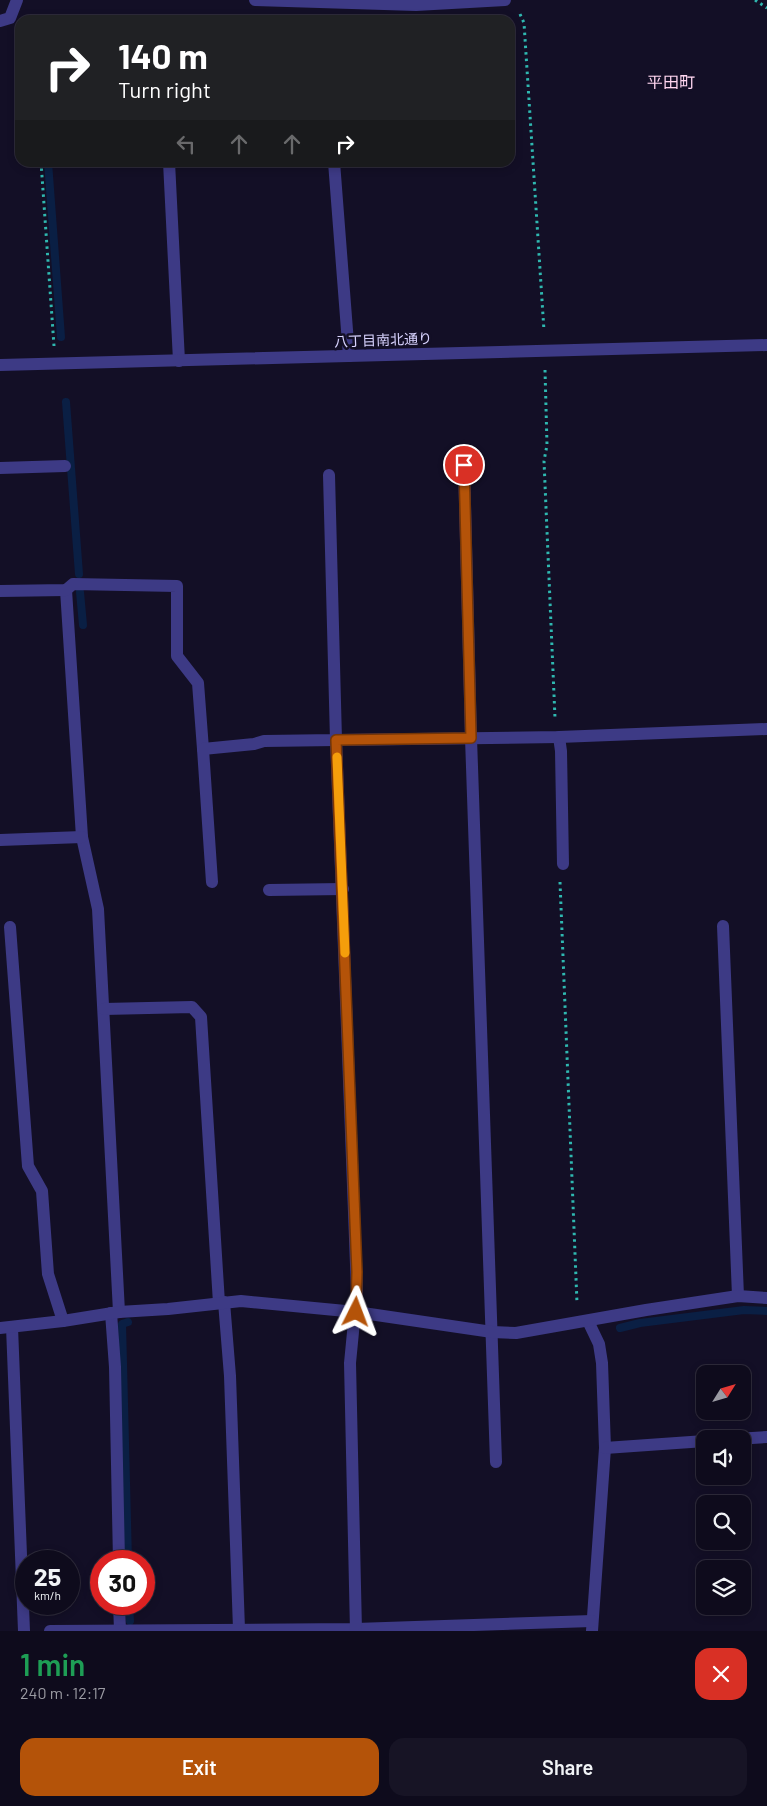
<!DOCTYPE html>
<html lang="en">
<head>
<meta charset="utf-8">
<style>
	body { margin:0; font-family:Barlow,"Noto Sans JP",sans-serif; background:#171425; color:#f1f3f6; height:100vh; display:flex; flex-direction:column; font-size:19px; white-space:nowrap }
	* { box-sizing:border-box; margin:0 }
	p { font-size:16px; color:#9b9ba3 }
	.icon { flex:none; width:28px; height:28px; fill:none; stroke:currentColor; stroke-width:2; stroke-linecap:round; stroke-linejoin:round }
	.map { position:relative; height:1631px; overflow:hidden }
	.panel { display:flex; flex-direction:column; background:#0e0b1c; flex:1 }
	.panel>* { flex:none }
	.hud { position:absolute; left:15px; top:15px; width:500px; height:152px; border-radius:15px; box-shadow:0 2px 8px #0003,0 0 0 1px #2e2b3b; background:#202124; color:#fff; overflow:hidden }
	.needle { width:32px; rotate:53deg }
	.controls { position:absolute; left:696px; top:1365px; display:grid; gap:10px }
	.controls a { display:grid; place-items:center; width:55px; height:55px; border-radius:10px; background:#0e0b1c; box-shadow:0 2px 8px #0003,0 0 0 1px #2e2b3b; font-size:25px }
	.speed { position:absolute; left:15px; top:1550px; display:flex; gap:10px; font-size:25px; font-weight:700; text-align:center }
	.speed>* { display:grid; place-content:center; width:65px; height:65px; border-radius:50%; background:#0e0b1c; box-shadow:0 2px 8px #0003,0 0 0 1px #2e2b3b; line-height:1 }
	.speed small { font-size:12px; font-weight:400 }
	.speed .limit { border:8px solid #d22; background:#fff; color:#111 }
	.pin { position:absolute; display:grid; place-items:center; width:42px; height:42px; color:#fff; margin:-21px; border:2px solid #fff; border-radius:50%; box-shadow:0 1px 5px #0007 }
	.me { position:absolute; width:55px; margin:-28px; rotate:3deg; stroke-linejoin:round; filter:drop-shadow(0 0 4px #0008) }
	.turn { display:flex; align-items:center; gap:18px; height:105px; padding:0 20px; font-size:22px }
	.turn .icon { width:65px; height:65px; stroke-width:2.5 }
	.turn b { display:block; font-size:35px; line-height:42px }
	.lanes { display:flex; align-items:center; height:48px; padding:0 20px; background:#0003; justify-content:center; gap:25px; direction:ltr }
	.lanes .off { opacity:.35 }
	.round { display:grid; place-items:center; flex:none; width:52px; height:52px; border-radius:15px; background:#171425 }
	.summary { display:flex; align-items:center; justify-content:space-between; height:85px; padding:0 20px }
	h1 { font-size:30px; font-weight:600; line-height:38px; color:#1e9e55 }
	.cta { display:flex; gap:10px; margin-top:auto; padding:10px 20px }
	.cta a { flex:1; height:58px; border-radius:15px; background:#b45309; color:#fff; font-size:20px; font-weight:600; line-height:58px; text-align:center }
	.cta a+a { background:#171425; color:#f1f3f6 }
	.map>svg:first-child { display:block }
</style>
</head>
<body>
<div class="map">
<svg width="767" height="1631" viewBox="0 0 767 1631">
	<rect width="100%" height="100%" fill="#130f26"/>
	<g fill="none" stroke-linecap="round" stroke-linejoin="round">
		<g stroke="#0a1f44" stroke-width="8">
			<path d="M48,162L61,337"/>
			<path d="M66,402L79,574"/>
			<path d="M80,592L83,625"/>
			<path d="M128,1322L122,1324L128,1561"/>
			<path d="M620,1328L640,1323L744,1310L767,1311"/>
			<path d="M129,1604L130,1621"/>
		</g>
		<g stroke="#2fb8b0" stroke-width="3" stroke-dasharray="2.5 4" stroke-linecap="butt">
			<path d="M755,0L767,8"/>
			<path d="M520,14L524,23L544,331"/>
			<path d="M41,162L54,346"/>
			<path d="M545,370L547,445L544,461L555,718"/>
			<path d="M560,882L577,1303"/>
		</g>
		<g stroke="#3d3a85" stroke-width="12">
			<path d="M255,0L416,5L505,0"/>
			<path d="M0,21L10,18L17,0"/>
			<path d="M169,162L179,361"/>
			<path d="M334,162L349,356"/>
			<path d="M464,465L471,738L496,1462"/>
			<path d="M0,468L65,466"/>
			<path d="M66,590L82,837L98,909L119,1312"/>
			<path d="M0,591L66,590L73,584L177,586V656L198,683L203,749"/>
			<path d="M559,737L561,751L563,864"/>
			<path d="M0,840L82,837"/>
			<path d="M212,882L203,749L254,744L264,741L336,740L329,475"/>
			<path d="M269,890L343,889"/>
			<path d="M723,926L738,1296"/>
			<path d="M10,927L28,1166L42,1191L48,1274L63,1321"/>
			<path d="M104,1009L192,1007L201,1017L219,1303"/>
			<path d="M224,1302L230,1376L239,1629"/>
			<path d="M111,1313L115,1367L119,1561"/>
			<path d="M588,1321L599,1344L602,1363L605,1448L592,1631"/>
			<path d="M12,1327L24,1631"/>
			<path d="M0,1328L63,1321L119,1312L168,1309L241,1301L356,1312L492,1332L516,1333L646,1310L738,1296L767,1298"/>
			<path d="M736,1439L767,1437"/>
			<path d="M605,1448L705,1441"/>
			<path d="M119,1604L120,1630"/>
			<path d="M50,1631L356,1629L592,1621"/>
			<path d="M356,1631L350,1363L357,1291L336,740L559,737L767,729"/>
		</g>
		<path stroke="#3d3a85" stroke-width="12" d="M0,365L767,345"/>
	</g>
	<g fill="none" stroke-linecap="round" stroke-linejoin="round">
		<defs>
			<path id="route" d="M356,1312L357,1272L336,740L471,738L464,465"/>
		</defs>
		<use href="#route" stroke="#753606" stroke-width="12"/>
		<use href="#route" stroke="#b45309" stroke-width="9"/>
		<path stroke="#f59e0b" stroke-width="9" d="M337,757L345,953"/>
	</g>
	<g text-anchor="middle" stroke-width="5" stroke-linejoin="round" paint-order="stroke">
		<g font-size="14" fill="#d9d4ff" stroke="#130f26">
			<text transform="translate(383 340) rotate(-2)" y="5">八丁目南北通り</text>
		</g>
		<g font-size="16" fill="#ffd6f0" stroke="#130f26">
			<text x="671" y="88">平田町</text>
		</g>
	</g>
</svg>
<div class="controls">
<a><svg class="needle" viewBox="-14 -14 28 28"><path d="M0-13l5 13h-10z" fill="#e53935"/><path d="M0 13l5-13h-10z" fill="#9b9ba3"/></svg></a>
<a><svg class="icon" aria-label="sound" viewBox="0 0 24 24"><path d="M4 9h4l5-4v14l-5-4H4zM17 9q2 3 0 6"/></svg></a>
<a><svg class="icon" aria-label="search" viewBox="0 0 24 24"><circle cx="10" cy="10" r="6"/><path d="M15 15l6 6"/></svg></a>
<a><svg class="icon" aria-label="layers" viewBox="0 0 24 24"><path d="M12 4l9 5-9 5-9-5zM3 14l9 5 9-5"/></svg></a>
</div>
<div class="speed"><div>25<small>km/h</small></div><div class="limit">30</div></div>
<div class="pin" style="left:464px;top:465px;background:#d93025"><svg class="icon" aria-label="arrive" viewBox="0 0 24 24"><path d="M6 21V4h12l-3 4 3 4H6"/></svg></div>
<svg class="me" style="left:356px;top:1312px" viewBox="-20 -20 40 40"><path d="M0-17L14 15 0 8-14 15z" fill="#b45309" stroke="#fff" stroke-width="4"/></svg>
<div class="hud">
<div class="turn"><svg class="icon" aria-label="right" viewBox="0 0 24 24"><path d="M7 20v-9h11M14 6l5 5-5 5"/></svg><div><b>140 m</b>Turn right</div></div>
<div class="lanes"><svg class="icon off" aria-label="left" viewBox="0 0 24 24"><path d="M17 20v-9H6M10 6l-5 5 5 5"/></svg><svg class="icon off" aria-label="ahead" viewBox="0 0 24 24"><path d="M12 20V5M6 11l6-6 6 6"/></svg><svg class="icon off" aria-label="ahead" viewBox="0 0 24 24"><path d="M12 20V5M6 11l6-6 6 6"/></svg><svg class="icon" aria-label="right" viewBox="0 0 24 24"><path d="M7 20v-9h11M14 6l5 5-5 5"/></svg></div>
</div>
</div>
<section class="panel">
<div class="summary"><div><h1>1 min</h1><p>240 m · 12:17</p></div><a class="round" style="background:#d93025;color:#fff"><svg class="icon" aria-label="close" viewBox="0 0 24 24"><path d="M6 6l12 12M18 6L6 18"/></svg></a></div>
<div class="cta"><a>Exit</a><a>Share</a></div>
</section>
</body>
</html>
